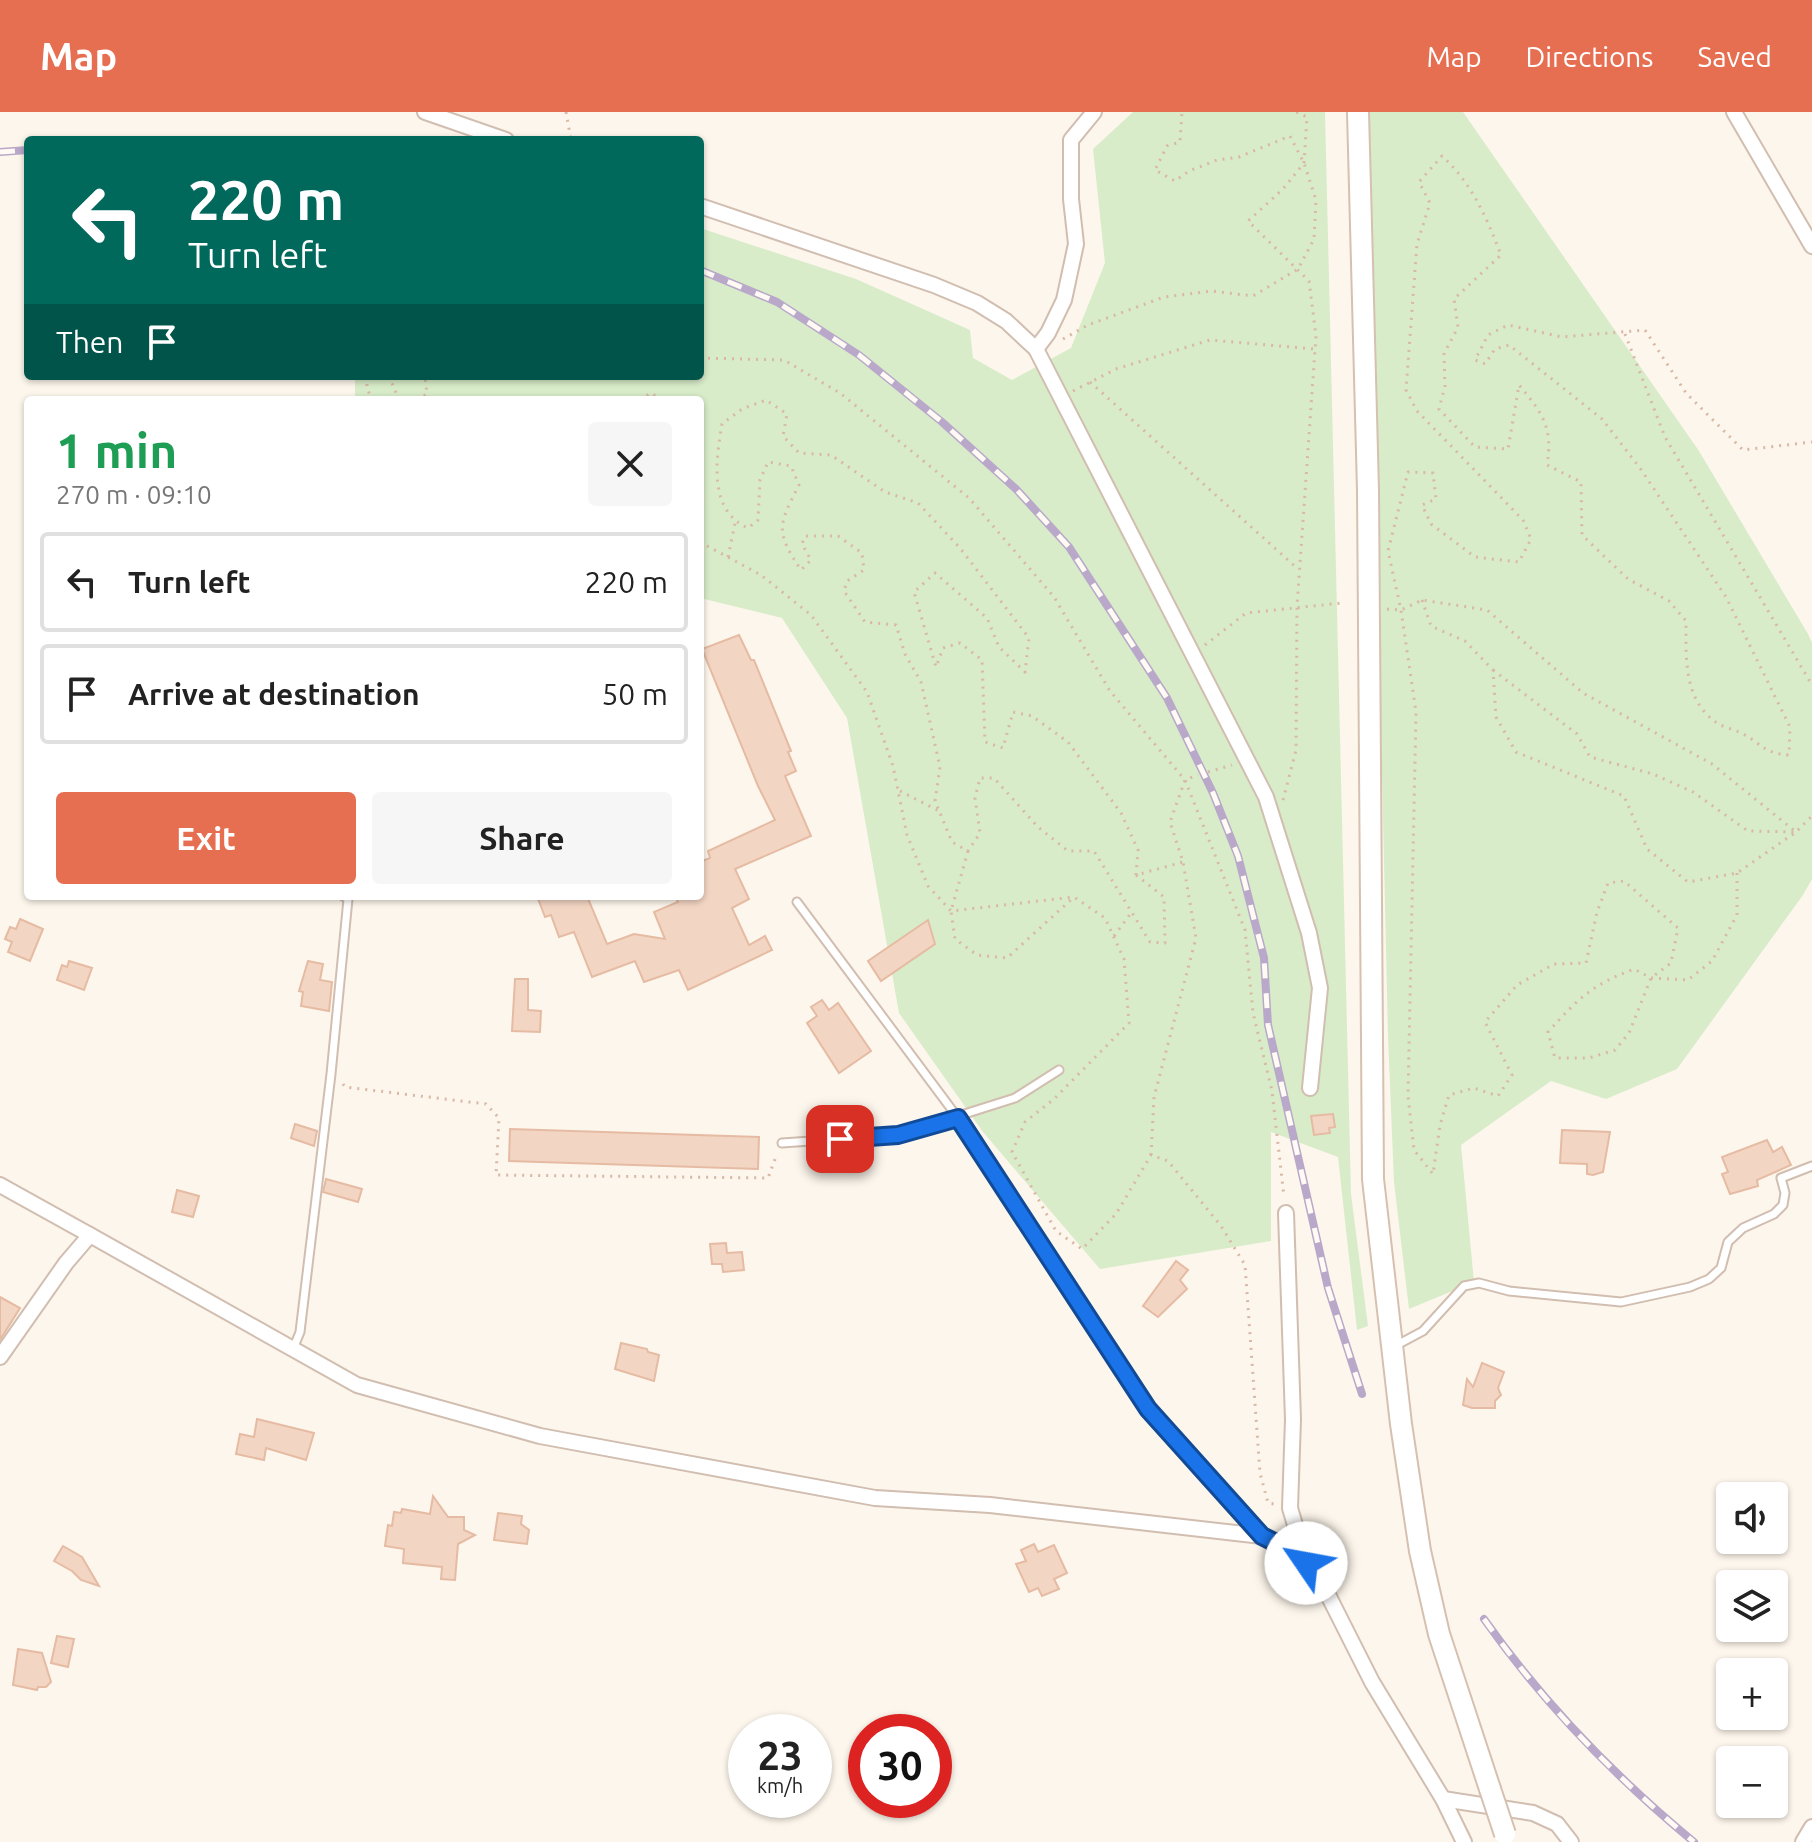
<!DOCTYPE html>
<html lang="en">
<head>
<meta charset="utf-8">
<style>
	body { margin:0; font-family:Ubuntu,sans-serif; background:#f6f6f6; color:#222; height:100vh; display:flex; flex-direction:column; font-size:30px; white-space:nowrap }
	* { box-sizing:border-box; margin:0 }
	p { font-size:26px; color:#767676 }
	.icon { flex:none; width:44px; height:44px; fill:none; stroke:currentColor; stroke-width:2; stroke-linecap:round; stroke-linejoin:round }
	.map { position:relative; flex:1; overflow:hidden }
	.details { position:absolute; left:24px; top:284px; width:680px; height:504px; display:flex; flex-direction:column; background:#fff; border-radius:8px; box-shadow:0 2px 6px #0004 }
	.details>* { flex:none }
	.guide { position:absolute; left:24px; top:24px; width:680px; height:244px; border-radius:8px; box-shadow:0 2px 6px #0004; background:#00695c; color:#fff; overflow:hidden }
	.fabs { position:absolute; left:1716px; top:1370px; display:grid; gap:16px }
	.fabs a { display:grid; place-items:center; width:72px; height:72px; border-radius:8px; background:#fff; box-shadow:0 2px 6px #0004; font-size:40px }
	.speed { position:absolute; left:728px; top:1602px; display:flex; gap:16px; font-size:40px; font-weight:700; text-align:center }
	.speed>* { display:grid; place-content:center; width:104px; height:104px; border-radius:50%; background:#fff; box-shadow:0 2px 6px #0004; line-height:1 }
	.speed small { font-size:20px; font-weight:400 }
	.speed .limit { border:12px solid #d22; background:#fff; color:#111 }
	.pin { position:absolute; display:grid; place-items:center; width:68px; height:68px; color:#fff; margin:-34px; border-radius:16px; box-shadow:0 4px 12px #0006 }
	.me { position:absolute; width:88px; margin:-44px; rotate:303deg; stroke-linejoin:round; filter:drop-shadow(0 0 6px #0008) }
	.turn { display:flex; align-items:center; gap:28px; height:168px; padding:0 32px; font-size:36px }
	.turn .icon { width:104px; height:104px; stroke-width:2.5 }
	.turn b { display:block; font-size:56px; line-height:68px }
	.then { display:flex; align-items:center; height:76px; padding:0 32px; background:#0003; gap:16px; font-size:30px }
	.round { display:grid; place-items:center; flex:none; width:84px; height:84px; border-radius:8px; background:#f6f6f6 }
	.head { display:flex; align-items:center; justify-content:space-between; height:136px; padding:0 32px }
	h1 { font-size:48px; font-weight:600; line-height:60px; color:#1e9e55 }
	.action { display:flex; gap:16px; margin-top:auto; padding:16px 32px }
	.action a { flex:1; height:92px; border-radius:8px; background:#e76f51; color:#fff; font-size:32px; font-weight:600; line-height:92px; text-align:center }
	.action a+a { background:#f6f6f6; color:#222 }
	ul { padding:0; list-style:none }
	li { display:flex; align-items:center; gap:24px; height:100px; margin:0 16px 12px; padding:0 16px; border:4px solid #e0e0e0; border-radius:8px }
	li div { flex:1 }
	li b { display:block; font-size:30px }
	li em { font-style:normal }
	header { display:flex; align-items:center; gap:48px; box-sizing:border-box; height:112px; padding:0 40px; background:#e76f51; color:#fff }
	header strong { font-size:38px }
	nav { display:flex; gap:44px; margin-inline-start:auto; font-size:28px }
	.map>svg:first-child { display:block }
</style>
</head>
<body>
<header>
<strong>Map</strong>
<nav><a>Map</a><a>Directions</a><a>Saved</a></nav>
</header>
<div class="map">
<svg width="1812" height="1730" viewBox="0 0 1812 1730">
	<rect width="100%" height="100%" fill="#fdf6ec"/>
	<g fill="#d8ecc9">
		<path d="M1133,0H1325L1351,1082L1368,1214L1357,1218L1338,1045L1271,1020V1129L1100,1157L983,1020L899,901L847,606L782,506L700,486V288H355V264H700V116L856,167L970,218L973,246L1012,268L1071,236L1105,151L1093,37Z"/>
		<path d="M1367,0H1463L1699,339L1808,522L1812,531V767L1803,783L1677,957L1606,987L1551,969L1461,1033L1474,1170L1409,1197L1394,1070L1388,925Z"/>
	</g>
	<g fill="#f3d5c3" stroke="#e6bba3" stroke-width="2">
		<path d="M739,523L751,548H754L791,639L788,640L796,659L785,664L811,724L735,757L749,787L732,796L749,833L765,824L772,838L688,878L679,858L644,870L635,849L592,865L574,820L559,825L551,803L545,805L537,784H587L607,832L634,822L665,827L654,800L678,790L675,784H700V750L710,746L708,739L775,708L758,674L702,537Z"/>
		<path d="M20,807L43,817L30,849L8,840L12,830L5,827L10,815L16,817Z"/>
		<path d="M928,808L935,832L881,869L868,849Z"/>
		<path d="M69,849L92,856L84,878L57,868L62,853L67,855Z"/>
		<path d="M308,849L323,852L320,868L332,870L329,899L301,894L303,880L299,879Z"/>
		<path d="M515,867H528V898L541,899L540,920L512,919Z"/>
		<path d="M822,888L829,898L838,891L871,939L839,961L807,911L817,904L811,895Z"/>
		<path d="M1333,1002L1335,1015L1329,1016L1330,1021L1314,1023L1311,1004Z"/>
		<path d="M295,1012L317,1019L314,1034L291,1026Z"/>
		<path d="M510,1017L759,1025L758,1057L509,1049Z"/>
		<path d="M1562,1018L1610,1020L1603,1060L1593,1063L1587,1062V1052L1560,1051Z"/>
		<path d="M1767,1028L1773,1040L1782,1035L1791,1053L1757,1068L1758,1074L1730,1082L1722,1062L1728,1060L1722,1045Z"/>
		<path d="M326,1067L362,1077L358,1090L323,1080Z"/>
		<path d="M177,1078L199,1084L193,1105L172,1100Z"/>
		<path d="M726,1131L727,1141L742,1140L744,1158L723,1160L722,1152H712L710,1132Z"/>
		<path d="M1176,1149L1188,1158L1180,1168L1187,1177L1158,1205L1143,1194Z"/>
		<path d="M0,1185L20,1196L0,1228Z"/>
		<path d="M621,1231L647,1237L648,1240L659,1243L654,1269L615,1257Z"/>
		<path d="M1482,1251L1504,1260L1498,1276L1501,1283L1495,1289V1296H1472L1463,1293L1467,1267L1473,1275Z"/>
		<path d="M257,1307L314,1321L306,1348L266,1336L264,1348L236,1342L240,1322L254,1325Z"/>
		<path d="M433,1384L448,1405H464V1418L475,1423L458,1432L455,1468L441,1467L442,1455L403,1451L404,1437L385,1434L388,1413L392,1414L394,1400L401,1401L402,1397L430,1402Z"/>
		<path d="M498,1401L522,1404L521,1412L529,1418L527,1432L494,1428Z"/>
		<path d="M1034,1432L1038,1440L1054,1433L1067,1461L1054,1467L1059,1477L1042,1484L1038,1476L1029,1480L1016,1452L1026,1449L1021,1438Z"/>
		<path d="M63,1434L82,1445L99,1474L81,1468L72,1459L54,1449Z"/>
		<path d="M57,1524L74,1527L68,1555L51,1551Z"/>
		<path d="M18,1537L42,1541L51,1570L46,1575H38L37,1578L13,1573Z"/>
	</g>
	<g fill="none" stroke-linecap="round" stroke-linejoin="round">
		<defs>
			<g id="service">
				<path d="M797,790L958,1006L1148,1297L1260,1423"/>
				<path d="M782,1031L898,1023L1015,986L1059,958"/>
				<path d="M1395,1234L1423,1219L1464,1174L1479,1171L1509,1179L1621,1190L1690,1175L1709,1167L1721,1156L1728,1130L1743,1116L1774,1102L1783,1093L1785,1081L1781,1066L1812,1054"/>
				<path d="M293,1237L300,1220L331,962L348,787L343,784"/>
			</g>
			<g id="minor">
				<path d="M425,0L506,28"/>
				<path d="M1734,0L1812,134"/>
				<path d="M700,94L934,173L977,191L1006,209L1036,237L1266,685L1309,821L1320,876L1310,976"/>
				<path d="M1036,237L1048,221L1064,188L1076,132L1071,87V28L1094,0"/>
				<path d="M0,1073L90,1123"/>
				<path d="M1286,1101L1293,1307L1290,1396L1306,1450"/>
				<path d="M0,1245L66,1151L90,1123L357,1273L540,1324L875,1386L990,1393L1262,1424L1296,1441L1318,1463L1372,1570L1443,1687L1464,1730"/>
				<path d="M1443,1687L1533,1701L1557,1712L1571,1730"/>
				<path d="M1803,1730L1812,1715"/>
			</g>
			<path id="secondary" d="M1358,0L1368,378L1373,1067L1401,1312L1420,1439L1439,1522L1490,1677"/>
		</defs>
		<use href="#service" stroke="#d1beb0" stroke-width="11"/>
		<use href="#minor" stroke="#d1beb0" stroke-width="18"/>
		<use href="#secondary" stroke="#d6c0b0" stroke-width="24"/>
		<g stroke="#d9b8a5" stroke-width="3" stroke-dasharray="2 6" stroke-linecap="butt">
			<path d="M566,0L571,28"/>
			<path d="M1625,222L1665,325L1812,573"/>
			<path d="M1063,227L1088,213L1164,185L1212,179L1253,184L1298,157L1314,127L1316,88L1304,51L1290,24L1239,45L1217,48L1189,59L1175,69L1155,58L1167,34L1180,30L1182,0"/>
			<path d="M700,246L784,248L840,281L969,386L1054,485L1110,579L1185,668L1245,818L1253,901L1272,979L1284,1085"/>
			<path d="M367,264V277L373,288"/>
			<path d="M389,264L399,288"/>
			<path d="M1090,270L1298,457"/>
			<path d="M1073,279L1116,257L1210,228L1315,237"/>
			<path d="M417,288L427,282L425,264"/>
			<path d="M640,288L651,281L662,288"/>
			<path d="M700,430L761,463L811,503L867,580L893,654L907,723L928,774L951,799L1074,785L1105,806L1124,847L1129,911L1054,987L1025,1010L1012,1040L1056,1119L1082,1137L1116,1102L1151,1043L1168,1049L1221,1114L1245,1153L1260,1361L1268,1391L1274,1392"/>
			<path d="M728,445L735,411"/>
			<path d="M1422,488L1431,514L1465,529L1493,558L1496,605L1516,640L1624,684L1647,737L1688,770L1737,761L1796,720"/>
			<path d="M1387,497L1401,498L1422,488L1487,498L1583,581L1712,652L1796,720L1812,704"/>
			<path d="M1205,533L1246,501L1342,491"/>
			<path d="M1493,558L1577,622L1590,645L1653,662L1693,680L1748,719L1796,720"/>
			<path d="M1208,660L1232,653"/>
			<path d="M900,679L939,699"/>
			<path d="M1283,688L1296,638L1297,494L1316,224L1309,169L1248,109L1283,77L1304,51L1307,5L1296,0"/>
			<path d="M968,739L951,799L955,827L977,843L1007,846L1074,785"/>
			<path d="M1737,761V803L1712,849L1688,868L1651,866L1634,857C1591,873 1578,887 1548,920L1555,946H1589L1615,938L1629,921L1651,866L1671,851L1678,816L1624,769L1608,771L1597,800L1586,851L1554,852L1517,873L1485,910L1512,963L1498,984L1474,976L1449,983L1440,1013L1433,1062L1414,1038L1408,984L1416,600L1401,498L1388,439L1408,360L1433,361L1436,387L1422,393L1431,412L1475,445L1519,450L1531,427L1523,408L1417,299L1406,278L1417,132L1430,91L1419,70L1442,44C1471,70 1487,106 1501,143L1454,187L1458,215L1444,242L1445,274L1439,297L1475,335L1508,337L1519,273C1543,302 1553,315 1547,353L1581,370L1582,423L1628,467L1669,489L1686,509C1686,545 1683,588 1717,611C1725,616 1737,618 1745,623C1764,634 1764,641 1789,643L1790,615L1726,485L1640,356L1602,307L1509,233L1495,237L1485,252L1475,248L1488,223L1508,213L1562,225L1645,218L1686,281L1743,338L1812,330"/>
			<path d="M1136,763L1138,738L1121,701L1068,630L1032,604L1013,600L1003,636L985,630L982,548L960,531L943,536L936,555L914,480L935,461L987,506L999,535L1025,560L1029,526L960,436L918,391L885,380L831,343L799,341L783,324L787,302L766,288L742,297L722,312C716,347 708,399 748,416L758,408L760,368L768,350L791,354L799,373C778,414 775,419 801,458L811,448L802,432L805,424H838L862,441L864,458L847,469L844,479L865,510L896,513L905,542L921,570L940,655L935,689L952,730L968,739L980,721L975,686L980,666H994L1038,715L1068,739H1094L1150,830L1165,831L1164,785L1136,763L1183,750"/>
			<path d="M1114,824L1131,801"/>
			<path d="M343,972L345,975L486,992L499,1006L496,1063L768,1066L777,1042"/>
			<path d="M1151,1043L1154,985L1196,826L1183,750L1170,710L1185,668L1198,663"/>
		</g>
		<use href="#service" stroke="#fff" stroke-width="7"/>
		<use href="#minor" stroke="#fff" stroke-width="14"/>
		<use href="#secondary" stroke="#fff" stroke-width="20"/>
		<defs>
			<g id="rail">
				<path d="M0,40L28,38"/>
				<path d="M700,158L777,190L859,243L942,310L1016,377L1069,435L1167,586L1213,681L1238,744L1264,846L1268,913L1328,1176L1362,1282"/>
				<path d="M1484,1507C1544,1592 1614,1664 1694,1730"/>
			</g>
		</defs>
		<use href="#rail" stroke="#b9a8c9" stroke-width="8"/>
		<use href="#rail" stroke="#fffaf3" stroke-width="5" stroke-dasharray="15" stroke-linecap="butt"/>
		<defs>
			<path id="secondary-bridge" d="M1490,1677L1505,1722"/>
		</defs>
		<use href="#secondary-bridge" stroke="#d6c0b0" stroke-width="24" stroke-linecap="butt"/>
		<use href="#secondary-bridge" stroke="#fff" stroke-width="20"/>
	</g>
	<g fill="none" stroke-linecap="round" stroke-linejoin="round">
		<defs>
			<path id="route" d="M840,1027L898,1023L958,1006L1148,1297L1262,1424L1296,1441L1306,1451"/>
		</defs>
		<use href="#route" stroke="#114b97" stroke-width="20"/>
		<use href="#route" stroke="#1a73e8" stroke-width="14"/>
	</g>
</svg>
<div class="fabs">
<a><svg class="icon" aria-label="sound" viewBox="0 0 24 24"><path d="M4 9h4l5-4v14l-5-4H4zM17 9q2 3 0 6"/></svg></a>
<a><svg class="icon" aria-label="layers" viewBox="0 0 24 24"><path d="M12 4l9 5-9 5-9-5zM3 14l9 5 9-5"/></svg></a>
<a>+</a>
<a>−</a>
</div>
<div class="speed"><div>23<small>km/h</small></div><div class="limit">30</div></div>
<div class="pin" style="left:840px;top:1027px;background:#d93025"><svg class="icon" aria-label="arrive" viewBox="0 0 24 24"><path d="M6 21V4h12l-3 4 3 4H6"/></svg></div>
<svg class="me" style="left:1306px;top:1451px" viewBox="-20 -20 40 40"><circle r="19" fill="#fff"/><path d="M0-13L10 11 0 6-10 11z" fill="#1a73e8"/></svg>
<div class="guide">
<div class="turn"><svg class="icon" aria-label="left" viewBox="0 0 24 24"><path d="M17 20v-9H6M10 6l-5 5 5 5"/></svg><div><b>220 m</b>Turn left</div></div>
<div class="then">Then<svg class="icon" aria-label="arrive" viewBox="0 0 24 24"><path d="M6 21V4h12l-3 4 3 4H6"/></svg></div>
</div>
<section class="details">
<div class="head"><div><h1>1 min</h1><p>270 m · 09:10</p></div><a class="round"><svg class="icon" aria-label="close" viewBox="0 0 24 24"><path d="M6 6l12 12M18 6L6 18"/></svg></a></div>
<ul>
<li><svg class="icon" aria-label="left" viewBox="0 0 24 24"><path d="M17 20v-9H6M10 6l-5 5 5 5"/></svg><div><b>Turn left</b></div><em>220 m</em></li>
<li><svg class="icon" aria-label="arrive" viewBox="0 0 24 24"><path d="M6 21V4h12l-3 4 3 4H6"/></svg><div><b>Arrive at destination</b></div><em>50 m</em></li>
</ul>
<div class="action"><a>Exit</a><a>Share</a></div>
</section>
</div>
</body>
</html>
